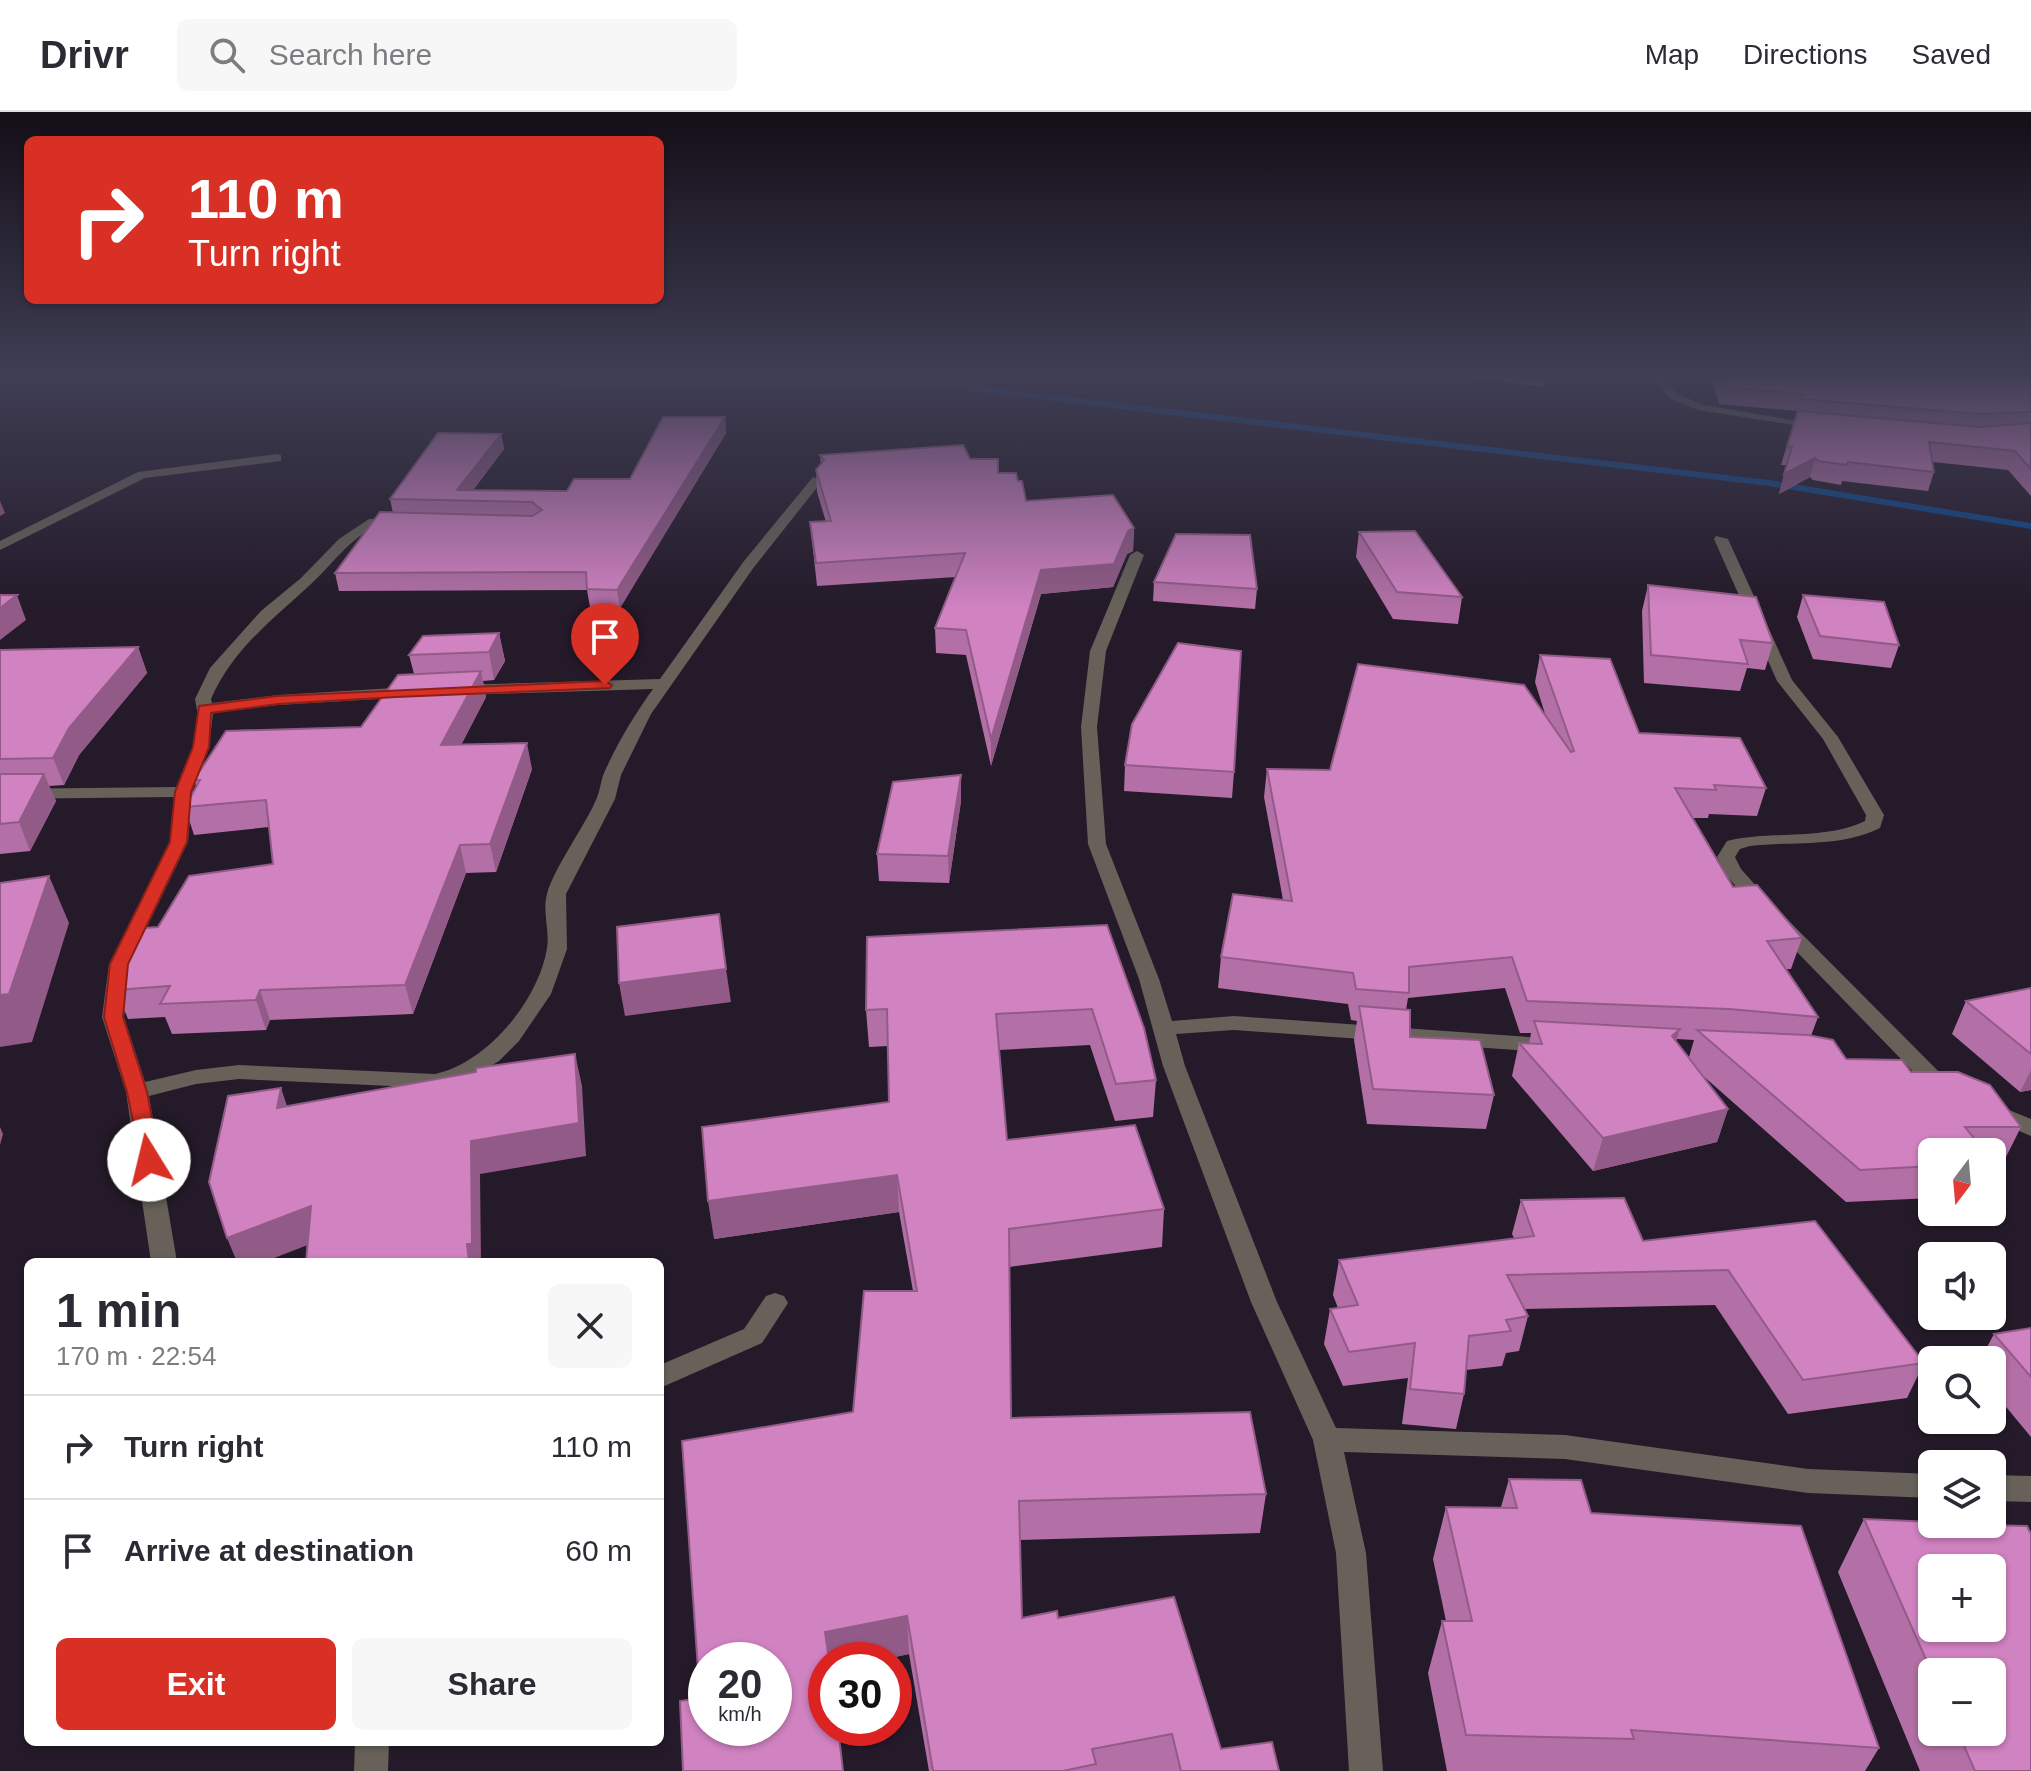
<!DOCTYPE html>
<html lang="en">
<head>
<meta charset="utf-8">
<style>
	body { margin:0; font-family:Arial,sans-serif; background:#f7f7f7; color:#2b2b33; height:100vh; display:flex; flex-direction:column; font-size:30px; white-space:nowrap }
	* { box-sizing:border-box; margin:0 }
	p { font-size:26px; color:#7c7c81 }
	.icon { flex:none; width:44px; height:44px; fill:none; stroke:currentColor; stroke-width:2; stroke-linecap:round; stroke-linejoin:round }
	.map { position:relative; flex:1; overflow:hidden }
	.sheet { position:absolute; left:24px; top:1146px; width:640px; height:488px; display:flex; flex-direction:column; background:#fff; border-radius:12px; box-shadow:0 2px 6px #0004 }
	.sheet>* { flex:none }
	.banner { position:absolute; left:24px; top:24px; width:640px; height:168px; border-radius:12px; box-shadow:0 2px 6px #0004; background:#d93025; color:#fff; overflow:hidden }
	.needle { width:52px; rotate:196deg }
	.fabs { position:absolute; left:1918px; top:1026px; display:grid; gap:16px }
	.fabs a { display:grid; place-items:center; width:88px; height:88px; border-radius:12px; background:#fff; box-shadow:0 2px 6px #0004; font-size:40px }
	.speed { position:absolute; left:688px; top:1530px; display:flex; gap:16px; font-size:40px; font-weight:700; text-align:center }
	.speed>* { display:grid; place-content:center; width:104px; height:104px; border-radius:50%; background:#fff; box-shadow:0 2px 6px #0004; line-height:1 }
	.speed small { font-size:20px; font-weight:400 }
	.speed .limit { border:12px solid #d22; background:#fff; color:#111 }
	.pin { position:absolute; display:grid; place-items:center; width:68px; height:68px; color:#fff; margin:-82px -34px; border-radius:50% 50% 50% 0; rotate:-45deg; box-shadow:0 0 8px #0007 }
	.pin .icon { rotate:45deg }
	.me { position:absolute; width:88px; margin:-44px; rotate:351deg; stroke-linejoin:round; filter:drop-shadow(0 0 6px #0008) }
	.turn { display:flex; align-items:center; gap:28px; height:168px; padding:0 32px; font-size:36px }
	.turn .icon { width:104px; height:104px; stroke-width:2.5 }
	.turn b { display:block; font-size:56px; line-height:68px }
	.round { display:grid; place-items:center; flex:none; width:84px; height:84px; border-radius:12px; background:#f7f7f7 }
	.overview { display:flex; align-items:center; justify-content:space-between; height:136px; padding:0 32px }
	h1 { font-size:48px; font-weight:700; line-height:60px }
	.cta { display:flex; gap:16px; margin-top:auto; padding:16px 32px }
	.cta a { flex:1; height:92px; border-radius:12px; background:#d93025; color:#fff; font-size:32px; font-weight:700; line-height:92px; text-align:center }
	.cta a+a { background:#f7f7f7; color:#2b2b33 }
	ul { padding:0; list-style:none }
	li { display:flex; align-items:center; gap:24px; height:104px; padding:0 32px; border-top:2px solid #e1e1e2 }
	li div { flex:1 }
	li b { display:block; font-size:30px }
	li em { font-style:normal }
	header { display:flex; align-items:center; gap:48px; box-sizing:border-box; height:112px; padding:0 40px; background:#fff; border-bottom:2px solid #e1e1e2 }
	header strong { font-size:38px }
	nav { display:flex; gap:44px; margin-inline-start:auto; font-size:28px }
	.search { width:560px; height:72px; background:#f7f7f7; display:flex; align-items:center; gap:20px; box-sizing:border-box; padding:0 28px; border-radius:12px; color:#7c7c81; font-size:30px }
	.map>svg:first-child { display:block }
</style>
</head>
<body>
<header>
<strong>Drivr</strong>
<div class="search"><svg class="icon" aria-label="search" viewBox="0 0 24 24"><circle cx="10" cy="10" r="6"/><path d="M15 15l6 6"/></svg>Search here</div>
<nav><a>Map</a><a>Directions</a><a>Saved</a></nav>
</header>
<div class="map">
<svg width="2031" height="1659" viewBox="0 0 2031 1659">
	<rect width="100%" height="100%" fill="#241a29"/>
	<g fill="none" stroke-linecap="round" stroke-linejoin="round">
		<path fill="#0c4689" fill-rule="evenodd" d="M501,264L564,267L944,270L1769,368L2031,411V417L1769,374L944,276L564,273Z"/>
		<g fill="#676159" fill-rule="evenodd">
			<path d="M1653,264H1663L1677,282L1704,293L1826,314L1820,317L1698,298L1669,286Z"/>
			<path d="M277,342L281,343V349L145,366L0,438V429L138,360Z"/>
			<path d="M813,365L823,368L754,455L651,602L621,663L615,687L566,782L567,837L551,882L519,929L499,949L464,970L435,976L239,967L196,972L149,984L177,1150H151L126,980L102,905L109,852L170,730L174,685L0,687V677L176,675L193,635L198,604L195,587L210,556L261,499L301,466L339,427L369,407L400,406V412C392,413 382,412 375,415C349,427 332,453 311,472C273,507 232,538 211,587L212,591L278,583L411,575L419,580L411,585L278,593L213,601L209,635L192,680L188,730L129,852L124,905L145,970L196,958L239,953L435,962C486,952 539,888 547,836C550,819 542,799 547,782C553,758 584,715 595,690C600,681 600,671 604,661C617,632 634,603 653,577L459,583L451,578L459,573L660,567L744,449Z"/>
			<path d="M1716,424L1728,427L1792,568L1838,625L1884,703L1880,716C1839,736 1794,729 1750,734L1740,737L1735,745L1741,757L1774,794L1951,972L1954,977L1951,982H1935L1760,802L1726,763L1717,745L1727,729C1772,718 1823,729 1865,709L1866,703L1823,627L1777,569L1714,427Z"/>
			<path d="M1137,439L1144,443L1106,539L1097,615L1106,732L1159,867L1172,909L1234,904L1543,926L1551,928L1554,933L1551,938L1543,940L1234,918L1176,922L1185,954L1277,1190L1336,1316L1565,1323L1808,1357L1932,1362V1386L1808,1381L1565,1347L1344,1340L1366,1441L1383,1659H1349L1336,1441L1313,1328L1251,1190L1163,954L1139,867L1088,732L1081,615L1090,539L1130,443Z"/>
			<path d="M1994,992L2031,1007V1024L1986,1005L1983,1000L1986,995Z"/>
			<path d="M775,1181L784,1184L788,1191L762,1231L660,1276V1253L744,1217L766,1184Z"/>
			<path d="M1992,1363L2031,1364V1390L1992,1389Z"/>
			<path d="M355,1630H389L388,1659H354Z"/>
		</g>
	</g>
	<g fill="#b370a6" fill-rule="evenodd">
		<path d="M1464,264H1546L1544,275Z"/>
		<path d="M1711,264H2031V384L2008,358L1933,350L1934,360L1928,379L1842,369L1841,373L1813,368L1810,365L1779,382L1787,353H1781L1797,299L1719,292Z"/>
		<path d="M725,305L726,321L620,496L590,495L587,478L339,479L335,461L393,401L390,387L501,322L504,337L473,378L567,379L630,367Z"/>
		<path d="M820,343L970,347L1018,369L1026,389L1134,416L1133,439L1127,442L1113,475L1041,482L991,654L966,543L936,541L935,516L956,465L817,474L810,410H826L817,380L816,358L821,352Z"/>
		<path d="M1359,420L1462,485L1458,512L1393,507L1356,445Z"/>
		<path d="M1154,470L1257,477L1255,497L1153,489Z"/>
		<path d="M1648,473L1773,531L1765,558L1747,556L1740,579L1644,571L1642,499Z"/>
		<path d="M1803,483L1899,533L1891,556L1813,547L1797,505Z"/>
		<path d="M499,521L505,549L494,568L483,569L486,585L461,633L532,657L496,760L466,761L413,902L270,908L266,918L172,922L165,905L128,907L116,878L158,815L273,752L269,715L194,723L185,695L196,674L194,668L361,615L414,562L409,543Z"/>
		<path d="M138,535L147,561L79,643L64,673L49,674L56,689L30,739L0,742V538Z"/>
		<path d="M1540,543L1639,621L1766,676L1757,704L1709,702L1708,706H1693L1733,775L1802,826L1791,857H1786L1818,905L1811,924L1846,947L1911,960L2021,1015L2005,1047H1992V1040H1932V1086L1846,1090L1701,962L1728,997L1717,1030L1593,1059L1512,964L1519,931L1529,932L1531,921H1520L1505,876L1408,886L1406,898L1410,925L1494,983L1486,1017L1367,1012L1354,928L1357,909L1351,908L1348,892L1218,876L1221,845L1283,788L1264,685L1267,657L1330,658L1546,605L1535,570ZM1677,927L1694,928L1689,945L1676,929Z"/>
		<path d="M1125,653L1234,660L1232,686L1124,679Z"/>
		<path d="M961,689L949,771L879,769L877,742Z"/>
		<path d="M1107,813L1156,968L1153,1005L1115,1009L1090,933L999,938L1007,1028L1164,1097L1162,1135L1009,1155L1011,1306L1266,1382L1260,1421L1020,1428L1022,1506H1058L1221,1637L1279,1659H929L909,1542L881,1548H826L700,1586L853,1300L913,1179L899,1100L714,1127L889,990L888,934L869,935L866,898Z"/>
		<path d="M2031,876V978L2020,980L1952,922L1966,889Z"/>
		<path d="M1521,1088L1643,1129L1815,1109L1924,1251L1907,1286L1788,1302L1715,1193L1524,1197L1528,1204L1519,1239L1506,1241L1502,1254L1466,1258L1464,1282L1456,1317L1402,1312L1408,1266L1343,1274L1324,1232L1330,1197L1338,1196L1333,1183L1339,1148L1514,1126L1512,1122Z"/>
		<path d="M2031,1216V1325L1992,1278V1248H1980L1994,1222Z"/>
		<path d="M1509,1367L1591,1401L1879,1636L1865,1659H1447L1428,1561L1442,1509H1446L1433,1447L1446,1395H1501Z"/>
		<path d="M1864,1407L2031,1659H1920L1838,1460ZM1932,1560L1992,1620H1932Z"/>
	</g>
	<g fill="#925b87">
		<path d="M725,305L726,321L620,496L617,478Z"/>
		<path d="M501,322L504,337L465,389L457,378Z"/>
		<path d="M1815,346L1810,365L1779,382L1784,362Z"/>
		<path d="M0,389L5,401L0,404Z"/>
		<path d="M1134,416L1133,439L1127,442L1113,475L1041,482L991,654V627L1041,458Z"/>
		<path d="M17,483L26,508L0,528V496Z"/>
		<path d="M499,521L505,549L494,568L489,540Z"/>
		<path d="M138,535L147,561L79,643L64,673L53,646L69,616Z"/>
		<path d="M481,559L486,585L447,660L441,633Z"/>
		<path d="M527,631L532,657L496,760L490,732Z"/>
		<path d="M44,662L56,689L30,739L19,710Z"/>
		<path d="M961,663V689L949,771L948,744Z"/>
		<path d="M460,733L466,761L413,902L405,873Z"/>
		<path d="M49,764L69,811L32,930L0,935V883Z"/>
		<path d="M726,857L731,890L625,904L619,871Z"/>
		<path d="M260,878L270,908L266,918L256,888Z"/>
		<path d="M1680,917L1670,949L1672,924Z"/>
		<path d="M575,942L582,974L586,1044L480,1062L481,1150H469L467,1132L471,1029Z"/>
		<path d="M2031,958V978L2020,980Z"/>
		<path d="M281,976L292,1009L277,996Z"/>
		<path d="M1728,997L1717,1030L1593,1059L1603,1026Z"/>
		<path d="M0,1015L3,1022L0,1033Z"/>
		<path d="M897,1063L899,1100L714,1127L708,1089Z"/>
		<path d="M311,1094L323,1127L264,1150H237L227,1126Z"/>
		<path d="M907,1504L909,1542L881,1548H829L825,1520Z"/>
	</g>
	<g fill="#d082c1" stroke="#925b87" stroke-width="2" fill-rule="evenodd">
		<path d="M1721,264H2031V300L1979,302L1801,287L1803,282L1724,275Z"/>
		<path d="M1798,299L1980,315L2031,311V357L2015,339L1929,330L1934,360L1848,350L1847,353L1818,349L1815,346L1784,362L1792,335L1787,334Z"/>
		<path d="M663,305H725L617,478L587,477L586,460L335,461L380,400L532,404L542,398L532,390L390,387L438,321L501,322L457,378L567,379L574,367H630Z"/>
		<path d="M963,333L970,347H998V361H1016L1018,369H1022L1026,389L1113,383L1134,416L1128,419L1114,452L1041,458L991,627L966,518L935,516L965,441L816,451L810,410L831,409L816,358L824,348L820,343Z"/>
		<path d="M1415,419L1462,485L1397,480L1359,420Z"/>
		<path d="M1176,422L1250,423L1257,477L1154,470Z"/>
		<path d="M1648,473L1756,485L1773,531L1740,528L1748,552L1651,543Z"/>
		<path d="M0,483H17L0,496Z"/>
		<path d="M1803,483L1884,490L1899,533L1820,524Z"/>
		<path d="M499,521L489,540L409,543L423,524Z"/>
		<path d="M1178,531L1241,539L1234,660L1125,653L1132,612Z"/>
		<path d="M138,535L69,616L53,646L0,647V538Z"/>
		<path d="M1540,543L1610,547L1639,621L1740,626L1766,676L1714,673L1716,678L1675,676L1733,775L1757,773L1802,826L1767,829L1818,905L1729,897L1527,889L1512,845L1409,855V881L1356,877L1353,861L1221,845L1233,782L1292,789L1267,657L1330,658L1358,552L1524,573L1571,640L1574,639Z"/>
		<path d="M481,559L441,633L527,631L490,732L460,733L405,873L260,878L256,888L160,892L170,874L116,878V870L145,816L158,815L189,764L273,752L266,688L185,695L200,668H194L226,619L361,615L398,563Z"/>
		<path d="M0,662H44L19,710L0,712Z"/>
		<path d="M961,663L948,744L877,742L893,670Z"/>
		<path d="M49,764L9,882L0,883V771Z"/>
		<path d="M719,802L726,857L619,871L617,815Z"/>
		<path d="M1107,813L1144,916L1156,968L1116,972L1092,897L996,902L1007,1028L1135,1013L1164,1097L1009,1117L1011,1306L1250,1300L1266,1382L1019,1389L1022,1506L1057,1499L1058,1506L1174,1485L1221,1637L1272,1630L1279,1659H1181L1172,1622L1092,1637L1096,1652L1063,1659H933L907,1504L825,1520L829,1548H826V1616H838L843,1659H683L680,1589L700,1586L682,1329L853,1300L864,1179H917L897,1063L708,1089L702,1015L889,990L887,897L866,898L867,825ZM706,1548H774V1616H706Z"/>
		<path d="M2031,876V942L1966,889Z"/>
		<path d="M1359,894L1410,898V925L1480,928L1494,983L1373,977Z"/>
		<path d="M1534,909L1680,917L1672,924L1728,997L1603,1026L1519,931L1542,932Z"/>
		<path d="M1697,918L1808,923L1833,928L1846,947L1902,948L1911,960H1958L1990,973L2021,1015H1965L1985,1040H1932V1054L1860,1058Z"/>
		<path d="M575,942L579,1011L471,1029L472,1132H467L469,1150H306L311,1094L227,1126L209,1070L228,984L281,976L277,996L476,960V956Z"/>
		<path d="M1624,1086L1643,1129L1815,1109L1924,1251L1803,1268L1728,1158L1507,1163L1528,1204L1506,1208L1511,1219L1469,1224L1464,1282L1410,1277L1415,1231L1349,1240L1330,1197L1358,1193L1339,1148L1534,1124L1521,1088Z"/>
		<path d="M2031,1216V1265L1994,1222Z"/>
		<path d="M1509,1367L1581,1368L1591,1401L1801,1414L1879,1636L1631,1618L1634,1627L1466,1623L1442,1509H1472L1446,1395L1517,1396Z"/>
		<path d="M1864,1407L1932,1410V1412L2027,1414L2031,1422V1659H1975L1958,1620H1992V1560L1932,1561ZM1932,1456H1992V1516H1932Z"/>
	</g>
	<linearGradient id="sky" x2="0" y2="1"><stop stop-color="#140e17"/><stop offset="0.53" stop-color="#3f3e54"/><stop offset="1" stop-color="#3f3e54" stop-opacity="0"/></linearGradient>
	<rect width="2031" height="496" fill="url(#sky)"/>
	<path fill="#d93025" stroke="#8d1f18" stroke-width="2" d="M605,569L612,573L610,576L396,585L278,592L211,601L209,635L191,680L187,730L128,852L123,905L147,980L160,1048L157,1053H142L127,980L104,905L110,852L170,730L175,680L193,635L199,594L278,584Z"/>
</svg>
<div class="fabs">
<a><svg class="needle" viewBox="-14 -14 28 28"><path d="M0-13l5 13h-10z" fill="#e53935"/><path d="M0 13l5-13h-10z" fill="#7c7c81"/></svg></a>
<a><svg class="icon" aria-label="sound" viewBox="0 0 24 24"><path d="M4 9h4l5-4v14l-5-4H4zM17 9q2 3 0 6"/></svg></a>
<a><svg class="icon" aria-label="search" viewBox="0 0 24 24"><circle cx="10" cy="10" r="6"/><path d="M15 15l6 6"/></svg></a>
<a><svg class="icon" aria-label="layers" viewBox="0 0 24 24"><path d="M12 4l9 5-9 5-9-5zM3 14l9 5 9-5"/></svg></a>
<a>+</a>
<a>−</a>
</div>
<div class="speed"><div>20<small>km/h</small></div><div class="limit">30</div></div>
<div class="pin" style="left:605px;top:573px;background:#d93025"><svg class="icon" aria-label="arrive" viewBox="0 0 24 24"><path d="M6 21V4h12l-3 4 3 4H6"/></svg></div>
<svg class="me" style="left:149px;top:1048px" viewBox="-20 -20 40 40"><circle r="19" fill="#fff"/><path d="M0-13L10 11 0 6-10 11z" fill="#d93025"/></svg>
<div class="banner">
<div class="turn"><svg class="icon" aria-label="right" viewBox="0 0 24 24"><path d="M7 20v-9h11M14 6l5 5-5 5"/></svg><div><b>110 m</b>Turn right</div></div>
</div>
<section class="sheet">
<div class="overview"><div><h1>1 min</h1><p>170 m · 22:54</p></div><a class="round"><svg class="icon" aria-label="close" viewBox="0 0 24 24"><path d="M6 6l12 12M18 6L6 18"/></svg></a></div>
<ul>
<li><svg class="icon" aria-label="right" viewBox="0 0 24 24"><path d="M7 20v-9h11M14 6l5 5-5 5"/></svg><div><b>Turn right</b></div><em>110 m</em></li>
<li><svg class="icon" aria-label="arrive" viewBox="0 0 24 24"><path d="M6 21V4h12l-3 4 3 4H6"/></svg><div><b>Arrive at destination</b></div><em>60 m</em></li>
</ul>
<div class="cta"><a>Exit</a><a>Share</a></div>
</section>
</div>
</body>
</html>
